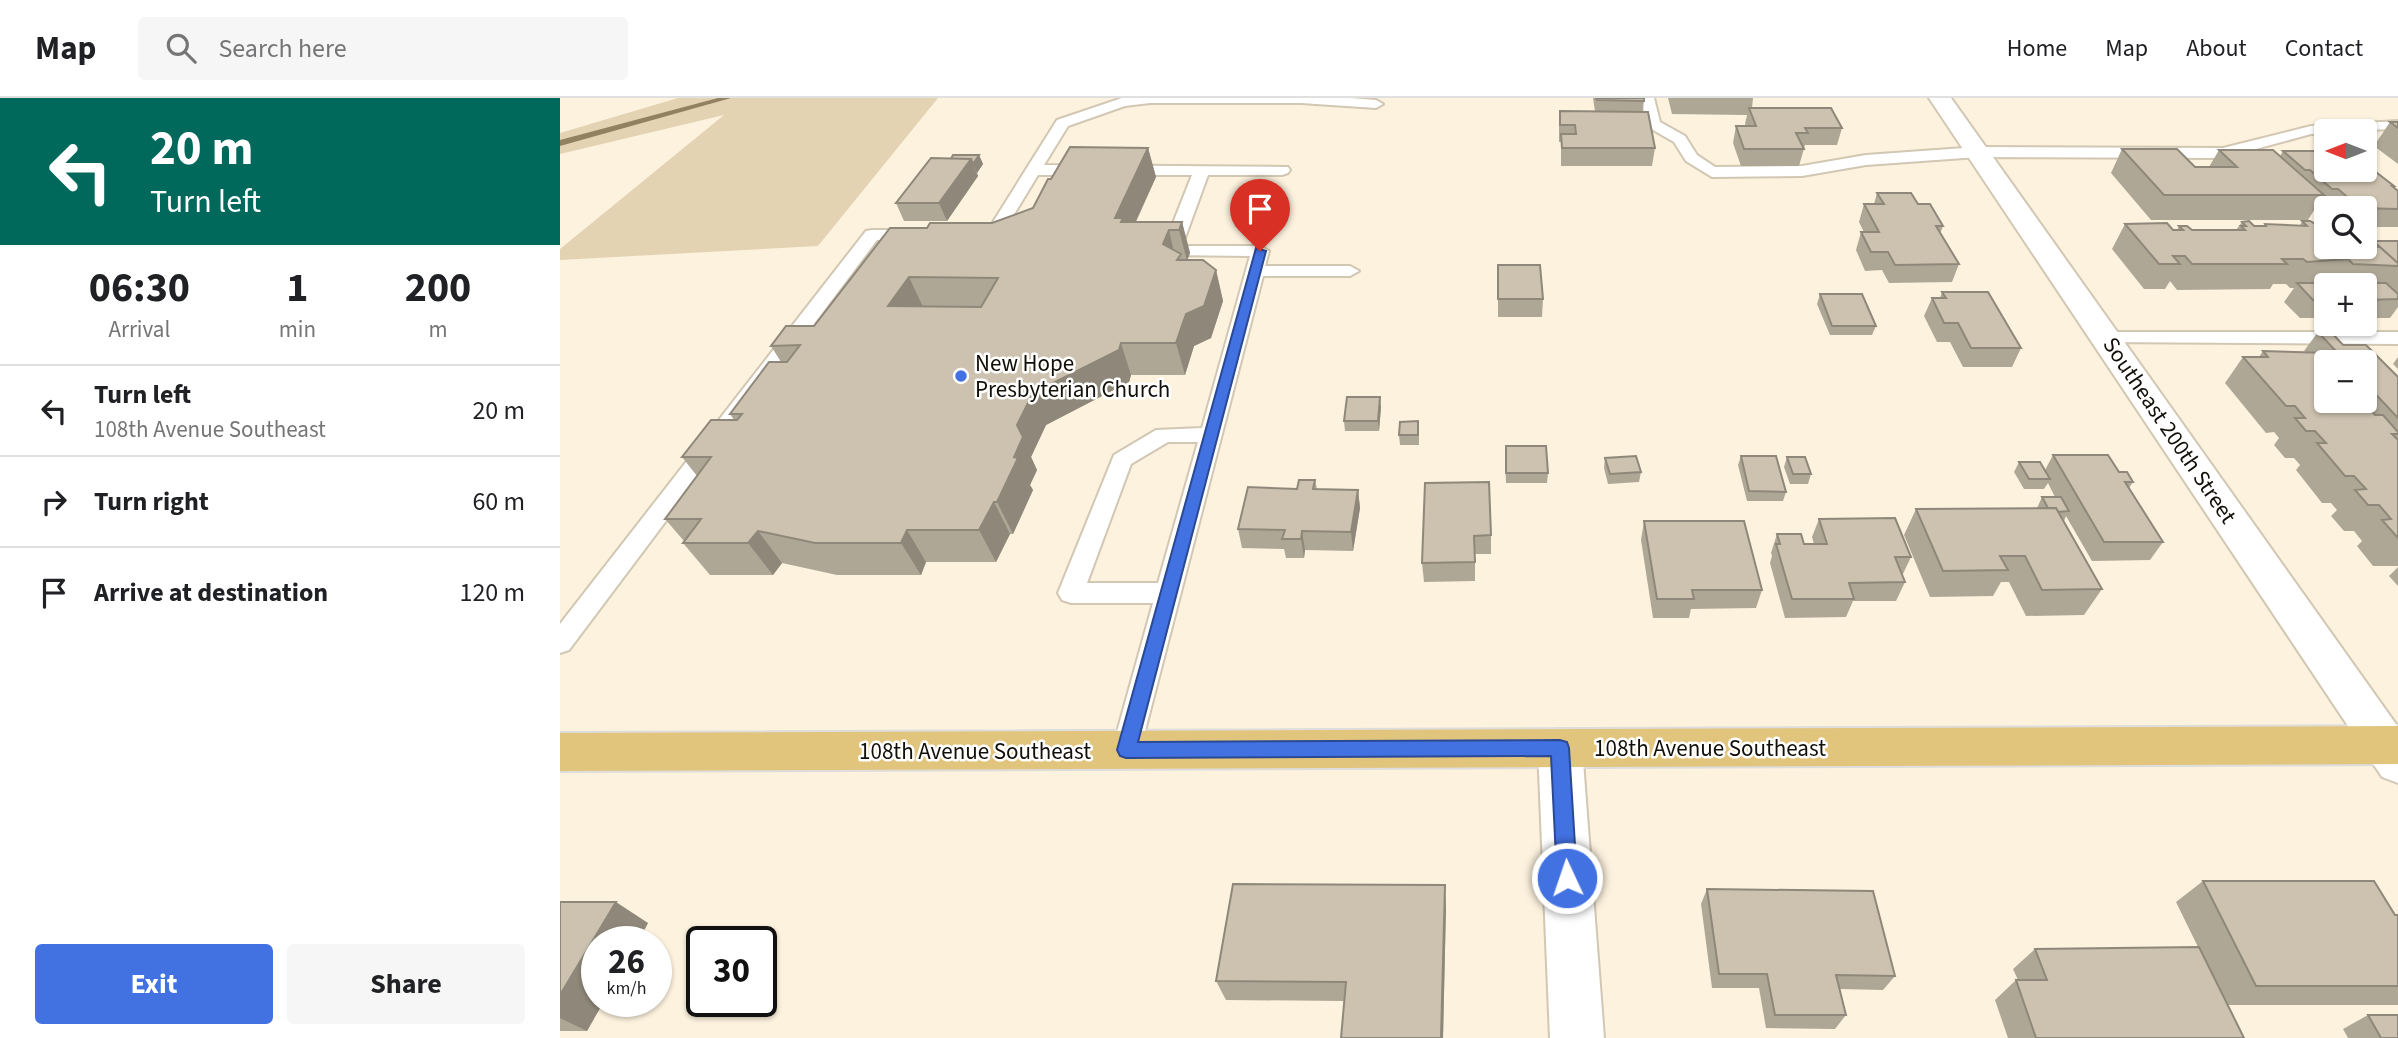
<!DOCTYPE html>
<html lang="en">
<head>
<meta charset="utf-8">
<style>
	body { margin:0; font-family:"Source Sans 3",sans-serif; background:#f6f6f6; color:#202124; height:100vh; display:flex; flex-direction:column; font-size:26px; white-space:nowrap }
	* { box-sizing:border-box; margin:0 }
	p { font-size:23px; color:#757577 }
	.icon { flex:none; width:38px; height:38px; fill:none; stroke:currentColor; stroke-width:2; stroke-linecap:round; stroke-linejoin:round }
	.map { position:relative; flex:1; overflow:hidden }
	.panel { display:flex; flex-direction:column; background:#fff; width:560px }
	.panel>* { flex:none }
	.banner { background:#00695c; color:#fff; overflow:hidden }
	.needle { width:46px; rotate:270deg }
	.tools { position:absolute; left:1754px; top:21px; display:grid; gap:14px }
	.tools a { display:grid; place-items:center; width:63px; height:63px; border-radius:7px; background:#fff; box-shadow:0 2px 5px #0004; font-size:35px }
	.speed { position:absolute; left:21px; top:828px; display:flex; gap:14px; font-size:35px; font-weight:700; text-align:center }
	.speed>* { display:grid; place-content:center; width:91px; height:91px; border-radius:50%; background:#fff; box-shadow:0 2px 5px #0004; line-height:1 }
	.speed small { font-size:18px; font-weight:400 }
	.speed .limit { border:4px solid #111; border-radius:10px; background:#fff; color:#111 }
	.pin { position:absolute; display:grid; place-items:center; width:60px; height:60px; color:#fff; margin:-72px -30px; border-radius:50% 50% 50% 0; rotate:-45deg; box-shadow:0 0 7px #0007 }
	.pin .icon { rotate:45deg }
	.me { position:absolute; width:77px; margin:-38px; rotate:357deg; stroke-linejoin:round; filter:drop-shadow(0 0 5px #0008) }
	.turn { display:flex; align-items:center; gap:24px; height:147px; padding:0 35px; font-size:32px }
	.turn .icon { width:91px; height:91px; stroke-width:2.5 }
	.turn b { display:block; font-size:49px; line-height:60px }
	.eta { display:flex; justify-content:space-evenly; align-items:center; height:119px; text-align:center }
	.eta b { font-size:42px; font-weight:700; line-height:49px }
	.button { display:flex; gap:14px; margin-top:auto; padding:14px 35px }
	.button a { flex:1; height:80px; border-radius:7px; background:#4271e2; color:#fff; font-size:28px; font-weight:700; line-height:80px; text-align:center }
	.button a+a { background:#f6f6f6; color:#202124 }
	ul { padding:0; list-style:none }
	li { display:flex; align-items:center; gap:21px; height:91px; padding:0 35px; border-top:2px solid #e0e0e0 }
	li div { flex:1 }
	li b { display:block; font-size:26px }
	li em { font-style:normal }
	header { display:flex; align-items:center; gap:42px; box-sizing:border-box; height:98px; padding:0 35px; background:#fff; border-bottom:2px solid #e0e0e0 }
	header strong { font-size:33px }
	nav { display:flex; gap:38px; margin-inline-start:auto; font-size:24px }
	.search { width:490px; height:63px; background:#f6f6f6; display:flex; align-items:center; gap:18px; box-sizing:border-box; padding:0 24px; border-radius:7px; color:#757577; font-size:26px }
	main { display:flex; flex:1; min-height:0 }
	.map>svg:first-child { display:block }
</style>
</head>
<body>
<header>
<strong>Map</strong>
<div class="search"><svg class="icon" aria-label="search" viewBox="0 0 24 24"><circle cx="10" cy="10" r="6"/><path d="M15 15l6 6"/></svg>Search here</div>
<nav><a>Home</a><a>Map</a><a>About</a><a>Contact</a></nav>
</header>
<main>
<section class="panel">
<div class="banner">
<div class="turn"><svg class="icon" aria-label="left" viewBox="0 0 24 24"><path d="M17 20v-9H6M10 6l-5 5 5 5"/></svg><div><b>20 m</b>Turn left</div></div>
</div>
<div class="eta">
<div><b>06:30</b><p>Arrival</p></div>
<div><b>1</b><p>min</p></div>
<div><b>200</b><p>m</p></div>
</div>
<ul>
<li><svg class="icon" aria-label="left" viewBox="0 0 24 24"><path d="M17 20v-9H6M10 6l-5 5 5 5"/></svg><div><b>Turn left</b><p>108th Avenue Southeast</p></div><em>20 m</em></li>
<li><svg class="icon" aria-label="right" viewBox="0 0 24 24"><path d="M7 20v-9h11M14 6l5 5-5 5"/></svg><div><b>Turn right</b></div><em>60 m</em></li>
<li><svg class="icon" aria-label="arrive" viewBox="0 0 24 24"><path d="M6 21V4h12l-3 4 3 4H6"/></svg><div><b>Arrive at destination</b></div><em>120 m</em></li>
</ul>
<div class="button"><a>Exit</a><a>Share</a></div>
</section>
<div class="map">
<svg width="1838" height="940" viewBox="0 0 1838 940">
	<rect width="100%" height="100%" fill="#fdf2de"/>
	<path fill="#e3d3b3" d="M118,0H378L258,148L0,162V151L164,17L0,56V35Z"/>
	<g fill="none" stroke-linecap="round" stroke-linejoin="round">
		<path fill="#918160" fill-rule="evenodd" d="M158,0H171L0,48V42Z"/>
		<defs>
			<g id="service">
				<path d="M562,0H790L816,2L823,6L816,10L741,5H590L565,8L508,28L484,67L728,69L730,72L728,75L722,77H648L622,148H700L709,153L705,168H790L799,173L790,178H703L580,652L576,661L566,664L556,661L552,652L593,505H511L502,502L498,495L554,357L596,332L642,330L690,158L605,157L602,153L632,77H478L439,141L419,142L410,137L413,133L428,132L497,22ZM608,344H638L598,485H527L571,366Z"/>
				<path d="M1080,0H1094L1100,24L1125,38L1137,57L1155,69L1242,68L1306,57L1418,49L1663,50L1751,28L1838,23V31L1766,33V36H1751L1663,60L1418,59L1306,67L1242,78L1152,79L1126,63L1114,44L1088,29Z"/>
				<path d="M312,132H358L367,137L358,142H317L9,552L0,555V526L306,133Z"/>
				<path d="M1546,234H1838V246L1539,244L1536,240L1539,236Z"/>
			</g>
			<path id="minor" d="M1000,631L1016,636L1022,650L1044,940H990L978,650L984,636Z"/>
			<path id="tertiary" d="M1369,0H1391L1838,629V685L1822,679Z"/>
			<path id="primary" d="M1838,628V666L0,673V635Z"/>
		</defs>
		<use href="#service" stroke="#d1c7b3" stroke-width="4"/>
		<use href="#minor" stroke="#d1c7b3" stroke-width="4"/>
		<use href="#tertiary" stroke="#d1c7b3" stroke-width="4"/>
		<use href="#primary" stroke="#dedddc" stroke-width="4"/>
		<use href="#service" fill="#fff" fill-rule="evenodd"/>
		<use href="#minor" fill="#fff" fill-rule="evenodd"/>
		<use href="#tertiary" fill="#fff" fill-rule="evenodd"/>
		<use href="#primary" fill="#e2c57d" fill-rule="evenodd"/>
	</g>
	<g fill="#afa796" fill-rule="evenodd">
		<path d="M1033,0H1084L1083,14L1095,50L1092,68H1001V44H999V30L1000,13H1035Z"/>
		<path d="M1108,0H1193L1192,10L1282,30L1277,47H1245L1239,68H1181L1173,45L1176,28H1186L1185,26L1187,17L1112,16Z"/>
		<path d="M1830,24H1838V66L1814,48Z"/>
		<path d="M588,50L596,79L576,124H622L630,155L627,162L656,172L663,203L651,240L634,248L625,277H571L569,284L486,327L471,359L477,372L470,387L473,392L453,436H450L436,464H366L361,477H277L222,465L213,477H150L123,445L124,443L105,421L137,378L122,359L174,322L170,316L221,264L211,248L254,228L367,130L432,125L473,110Z"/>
		<path d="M1763,50H1766V72L1834,88L1833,90L1838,93V129H1804V110H1768L1766,108H1760L1758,106L1748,122H1591L1551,75L1562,51L1635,69H1649L1659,52L1720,58L1723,53H1761Z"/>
		<path d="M419,57L423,66L417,75L418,78L387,123H344L336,105L391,61Z"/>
		<path d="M1317,95L1358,106L1383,128L1380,136L1399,166L1392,184L1329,185L1322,172L1305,173L1296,152L1301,134H1304L1299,124L1304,106H1314Z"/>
		<path d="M1742,123L1765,132L1806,143H1838V209L1830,220H1804V187H1766V220H1740L1724,204L1734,190H1730L1726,186H1713L1710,191L1617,192L1610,183L1605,191H1584L1552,151L1565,126L1613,132H1617L1619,128L1632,132H1676L1682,124L1694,128H1704L1705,126L1740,128Z"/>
		<path d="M938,167L983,201L982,219H938Z"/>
		<path d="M1382,194L1461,250L1452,269H1403L1390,244H1377L1364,218L1372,200H1380Z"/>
		<path d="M1260,196L1316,228L1312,237H1270L1257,206Z"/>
		<path d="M1758,234L1783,247L1838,279V468H1813L1797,448L1802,443L1794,433H1784L1771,418L1777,412L1771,405H1762L1736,372L1740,367L1734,360H1725L1714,347L1719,340L1714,334L1706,335L1665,285L1683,259H1699L1703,253L1746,254L1744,253ZM1766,264H1804V303H1766Z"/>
		<path d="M1838,259V271L1833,266Z"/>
		<path d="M821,309L819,333H785L784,323Z"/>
		<path d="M859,333V347H840L839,337Z"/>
		<path d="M1493,357L1559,374L1573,384L1569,390L1603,444L1590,462L1532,463L1506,418L1504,423L1542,491L1524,517L1466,518L1449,484H1441L1433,498L1370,499L1344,437L1356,411L1477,410L1482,399H1495L1488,385L1484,391H1464L1454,374L1459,364L1485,372Z"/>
		<path d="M945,358L988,375L987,385H946Z"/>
		<path d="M1181,358L1226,394L1223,403H1187L1178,367Z"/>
		<path d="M1227,359L1251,376L1248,386H1230L1224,369Z"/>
		<path d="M1045,360L1081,374L1079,384L1048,386L1044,370Z"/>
		<path d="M755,382L757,391L798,392L800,410L793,453L745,452L744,460H726L724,451L682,450L678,431L737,391Z"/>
		<path d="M865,385L931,437V456H915V483L864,484L862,465Z"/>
		<path d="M1259,421L1351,459L1342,478L1345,484L1336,503H1293L1286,519L1225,520L1210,465L1212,458L1211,455L1217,436L1244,446H1254L1252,439Z"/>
		<path d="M1084,423L1202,492L1196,510L1131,511L1129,520H1093L1081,442Z"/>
		<path d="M1838,469V488L1829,478Z"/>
		<path d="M1643,783L1838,817V907H1667L1684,940H1448L1435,902L1456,882H1458L1453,871L1475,851L1638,849L1616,804Z"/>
		<path d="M1147,791L1335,878L1323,892L1279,891L1286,917L1275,931L1206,930L1199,890H1152L1141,806Z"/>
		<path d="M0,804L88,825L27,933H0Z"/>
		<path d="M886,808L883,940H781L784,903L666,902L656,883Z"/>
		<path d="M1808,917L1838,940H1788L1783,931Z"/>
	</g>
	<g fill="#8f887a">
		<path d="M588,50L596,79L568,140L555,120Z"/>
		<path d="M419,57L423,66L417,75L413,66Z"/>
		<path d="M411,61L418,78L387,123L379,105Z"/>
		<path d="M622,124L630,155L627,163L619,132Z"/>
		<path d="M609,132L616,163L603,146Z"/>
		<path d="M656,172L663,203L651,240L634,248L625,277L616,245L626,216Z"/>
		<path d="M349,179L364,211L328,208Z"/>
		<path d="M561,245L571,277L569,284L486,327L471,359L477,372L470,387L473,392L453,436L437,404L454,359L457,327L473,295Z"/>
		<path d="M820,299L821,309L819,333L818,323Z"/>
		<path d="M798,392L800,410L793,453L791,434Z"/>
		<path d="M434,404L450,436L436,464L419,432Z"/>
		<path d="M347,432L366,464L361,477L341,445Z"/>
		<path d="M198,433L222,465L213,477L188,445Z"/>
		<path d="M742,433L745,452L744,460L741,441Z"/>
		<path d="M885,787L886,808L883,940H881Z"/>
		<path d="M56,804L88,825L78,844H37V903H44L27,933L0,920V897Z"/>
	</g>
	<g fill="#ccc2af" stroke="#8f887a" stroke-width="2" fill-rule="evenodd">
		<path d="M1036,0H1084V3L1037,2Z"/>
		<path d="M1189,10H1271L1282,30H1245L1248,35H1236L1244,51H1184L1176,28H1196Z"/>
		<path d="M1000,13L1088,14L1095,50H1002L1001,36H1016L1015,27H1000Z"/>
		<path d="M1830,24H1838V30Z"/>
		<path d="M510,49L588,50L555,120H563L561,124H622L619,132H609L603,146L621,156L617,162H643L656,172L644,208L626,216L616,245H561L559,252L473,295L457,327L463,339L454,359L458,360L437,404H434L419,432H347L341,445H255L198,433L188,445H123L141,421H105L151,359H122L151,322H177L182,316H170L209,264H227L240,247L211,248L226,228H254L330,130H367L370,125H432L473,110L488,81H491ZM349,179L438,180L421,209L328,208Z"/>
		<path d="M1562,51H1617L1635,69H1677L1659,52H1713L1764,97H1604Z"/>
		<path d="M1723,53H1766V72H1804V71H1812L1834,88H1832L1838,93V111L1800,110L1778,91H1772L1750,72H1745Z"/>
		<path d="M393,57H419L413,66L411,61H391Z"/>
		<path d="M371,60L411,61L379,105H336Z"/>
		<path d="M1317,95H1351L1358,106H1370L1383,128H1376L1399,166L1335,167L1328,154H1311L1301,134H1319L1304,106H1324Z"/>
		<path d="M1689,123L1694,128H1706L1705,126L1747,128L1742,123H1750L1766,132V149H1804V142L1813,149H1820L1838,165V168L1793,166L1788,161L1747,164L1743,161H1722L1727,166H1632L1625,158H1613L1620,166H1599L1565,126L1607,125L1613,132H1623L1619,128H1627L1632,132H1685L1681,128H1686L1682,124Z"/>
		<path d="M1813,143H1838V165L1820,149Z"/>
		<path d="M938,167H980L983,201H938Z"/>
		<path d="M1737,185H1826L1838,196V201L1804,202V187H1766V202H1753Z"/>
		<path d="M1382,194H1428L1461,250H1411L1398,225H1384L1372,200H1386Z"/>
		<path d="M1260,196H1302L1316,228H1272Z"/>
		<path d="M1758,234H1771L1783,247H1806L1838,279V320L1804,284V264H1786Z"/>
		<path d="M1703,253L1769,255L1778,264H1766V303H1803L1815,317H1823L1838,334V336H1832L1838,342V440L1822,422L1831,421L1819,407H1808L1795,392L1806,391L1794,378H1785L1757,345H1766L1755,333H1746L1735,320H1745L1735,308H1726L1683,259H1708Z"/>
		<path d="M787,299H820L818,323H784Z"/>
		<path d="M858,323V337H839L840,324Z"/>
		<path d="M946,348H986L988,375H946Z"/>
		<path d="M1493,357H1548L1559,374H1567L1573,384H1565L1603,444H1544Z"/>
		<path d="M1076,358L1081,374L1050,376L1045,360Z"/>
		<path d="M1181,358H1216L1226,394L1189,393Z"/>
		<path d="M1227,359H1245L1251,376H1233Z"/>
		<path d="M1459,364H1480L1490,381H1469Z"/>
		<path d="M739,382H755L753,391L798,392L791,434L742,433L741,441H722L725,432L678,431L688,389L737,391Z"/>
		<path d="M929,384L931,437L914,438L915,464L862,465L865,385Z"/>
		<path d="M1482,399H1501L1509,413L1498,414L1496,410H1488Z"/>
		<path d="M1496,410L1542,491L1482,492L1465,458H1440L1448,472L1383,473L1356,411Z"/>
		<path d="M1335,420L1351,459H1335L1345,484L1289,485L1294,501H1232L1216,446H1220L1217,436H1241L1244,446H1267L1259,421Z"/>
		<path d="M1084,423H1184L1202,492H1132L1134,501H1097Z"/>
		<path d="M1643,783H1814L1835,817H1838V888H1696Z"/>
		<path d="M673,786L885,787L881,940H781L786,884L656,883Z"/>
		<path d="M1147,791L1313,793L1335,878L1276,877L1286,917H1215L1207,876H1159Z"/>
		<path d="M0,804H56L0,897Z"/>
		<path d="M1639,849L1684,940H1476L1456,882H1487L1475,851Z"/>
		<path d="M1808,917H1838V940H1821Z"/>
	</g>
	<path fill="#4271e2" stroke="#2b4993" stroke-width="2" d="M696,150L706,153L578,644L1000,642L1007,644L1009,650L1017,780L1014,787L1007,790L1000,787L997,780L991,658L566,660L560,658L557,652Z"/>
	<circle fill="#4271e2" stroke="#fff" stroke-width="2.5" cx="401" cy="278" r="7"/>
	<g text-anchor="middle" stroke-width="5" stroke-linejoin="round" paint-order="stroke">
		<g font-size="23" fill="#120f08" stroke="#fff" text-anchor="start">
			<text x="415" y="273">New Hope<tspan x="415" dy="26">Presbyterian Church</tspan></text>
		</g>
		<g font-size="23" fill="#120f08" stroke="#fff">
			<text transform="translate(1610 332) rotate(56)" y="8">Southeast 200th Street</text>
			<text x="1150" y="658">108th Avenue Southeast</text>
			<text x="415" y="661">108th Avenue Southeast</text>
		</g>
	</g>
</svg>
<div class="tools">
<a><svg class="needle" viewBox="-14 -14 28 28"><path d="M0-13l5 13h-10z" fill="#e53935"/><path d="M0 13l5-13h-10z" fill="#757577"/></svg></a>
<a><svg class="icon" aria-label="search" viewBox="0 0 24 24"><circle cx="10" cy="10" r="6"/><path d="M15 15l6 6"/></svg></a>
<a>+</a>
<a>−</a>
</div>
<div class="speed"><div>26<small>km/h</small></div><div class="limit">30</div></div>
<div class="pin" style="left:700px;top:153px;background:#d93025"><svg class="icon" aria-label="arrive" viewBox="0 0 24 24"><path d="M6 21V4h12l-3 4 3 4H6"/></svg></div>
<svg class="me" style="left:1007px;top:780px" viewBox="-20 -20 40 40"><circle r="17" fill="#4271e2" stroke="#fff" stroke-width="3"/><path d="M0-11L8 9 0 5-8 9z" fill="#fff"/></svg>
</div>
</main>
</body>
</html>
